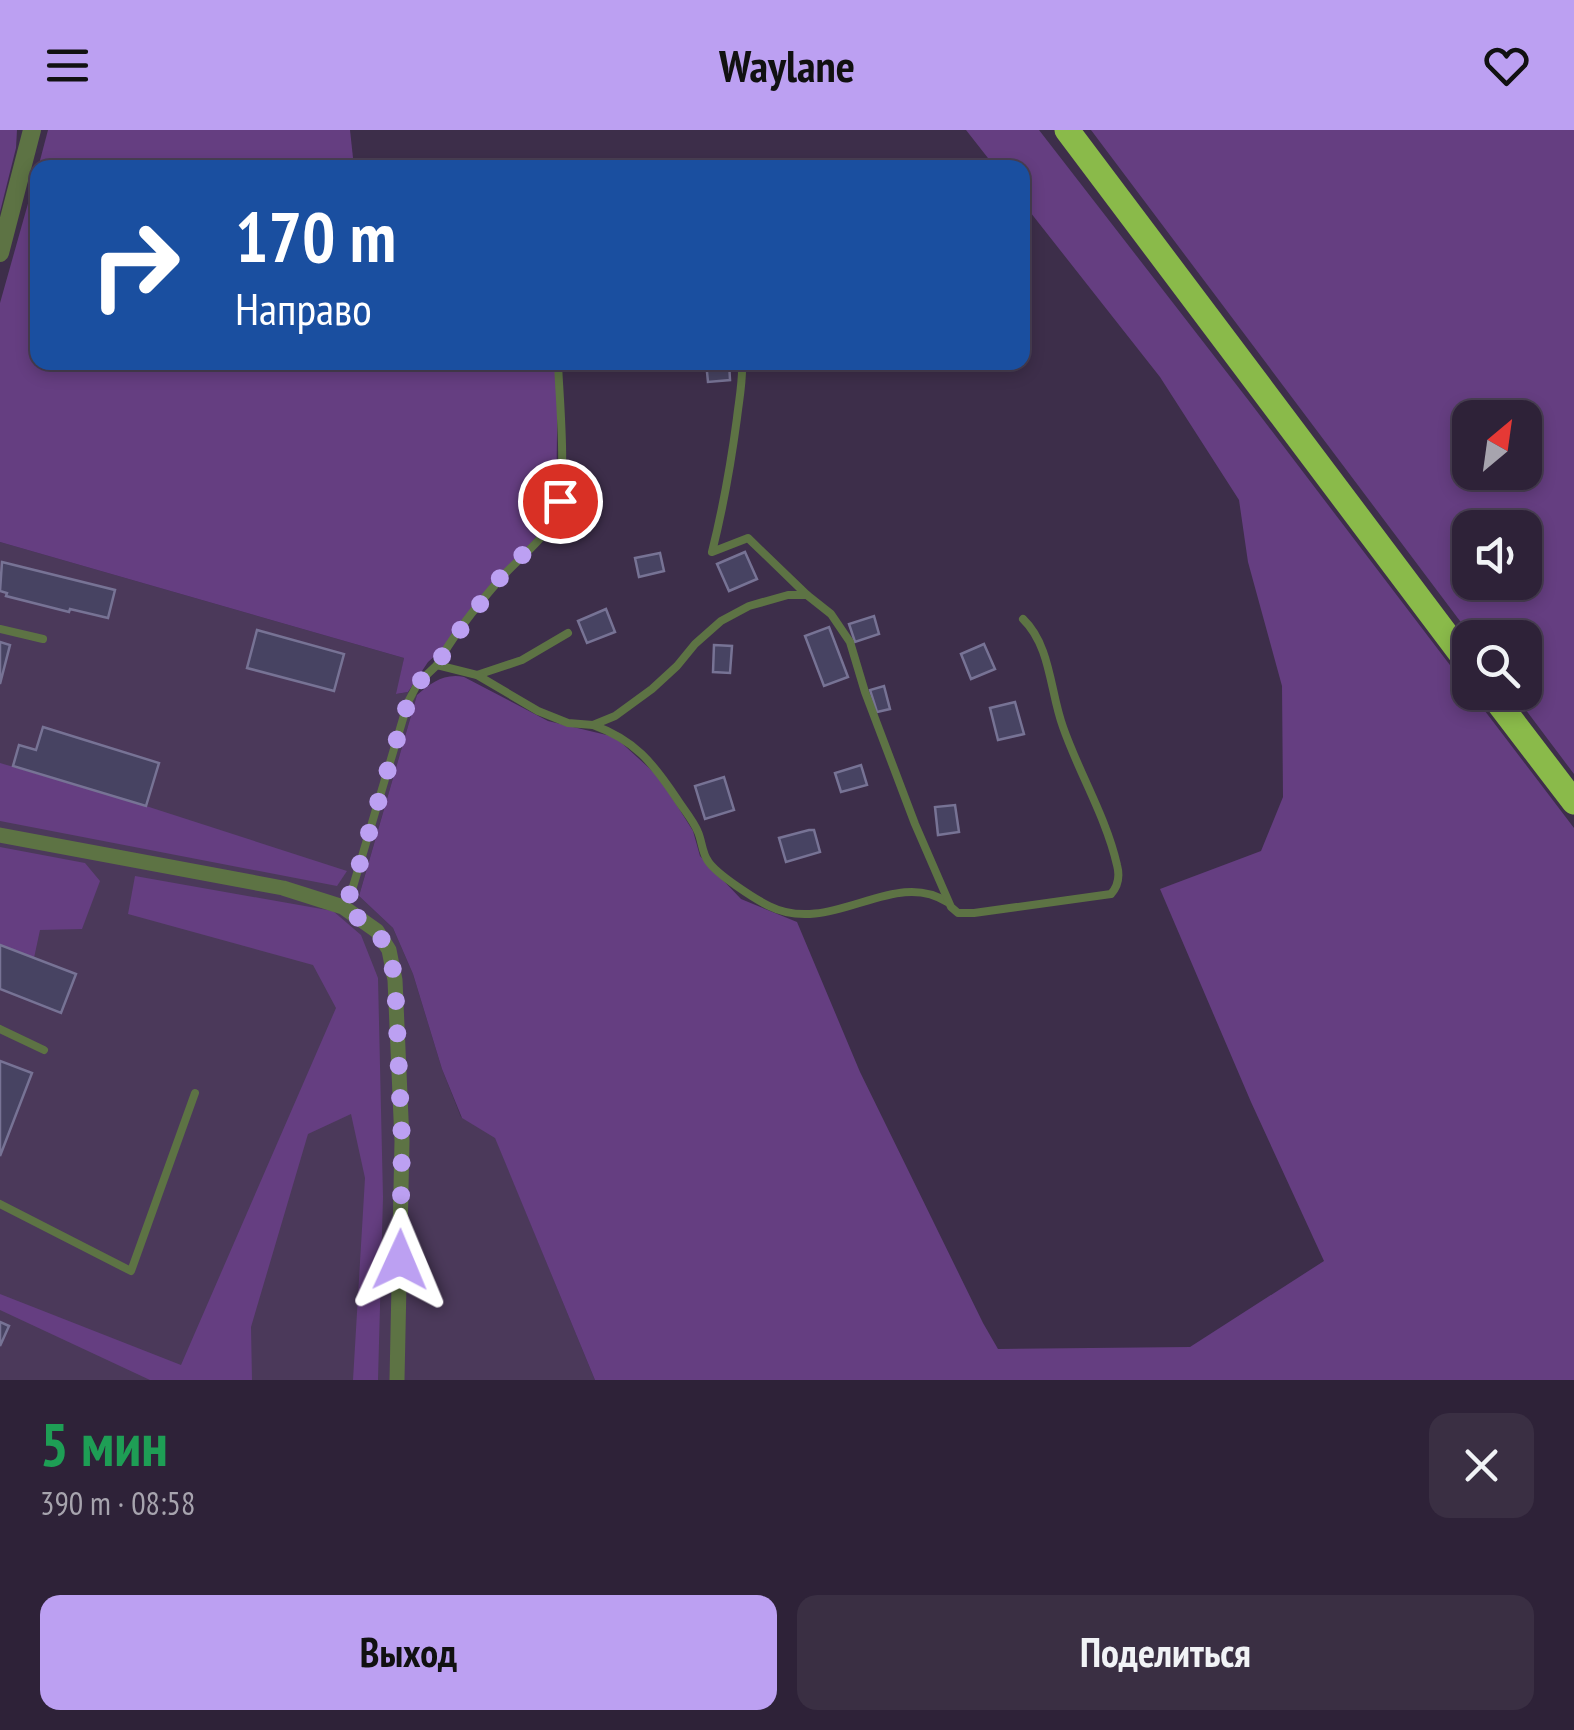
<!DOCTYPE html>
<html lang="ru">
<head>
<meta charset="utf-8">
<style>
	body { margin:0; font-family:"PT Sans Narrow",sans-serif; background:#3a2f43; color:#f1f3f6; height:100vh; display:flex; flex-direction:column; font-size:38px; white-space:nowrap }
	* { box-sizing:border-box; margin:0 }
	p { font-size:32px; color:#a7a4ae }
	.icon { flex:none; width:55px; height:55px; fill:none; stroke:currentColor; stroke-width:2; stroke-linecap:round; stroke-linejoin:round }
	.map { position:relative; height:1250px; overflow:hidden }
	.panel { display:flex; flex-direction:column; background:#2e2238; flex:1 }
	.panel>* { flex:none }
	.banner { position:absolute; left:30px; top:30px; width:1000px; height:210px; border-radius:20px; box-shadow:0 5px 15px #0003,0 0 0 2px #493f53; background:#1a4fa0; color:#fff; overflow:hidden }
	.needle { width:65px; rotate:29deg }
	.controls { position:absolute; left:1452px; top:270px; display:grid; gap:20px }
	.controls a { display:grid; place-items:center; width:90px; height:90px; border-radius:20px; background:#2e2238; box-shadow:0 5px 15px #0003,0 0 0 2px #493f53; font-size:50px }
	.pin { position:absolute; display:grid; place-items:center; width:85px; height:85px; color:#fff; margin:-42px; border:5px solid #fff; border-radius:50%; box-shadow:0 2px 10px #0007 }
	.me { position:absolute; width:110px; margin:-55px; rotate:1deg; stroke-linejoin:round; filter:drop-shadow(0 0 8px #0008) }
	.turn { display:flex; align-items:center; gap:35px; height:210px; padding:0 40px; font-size:45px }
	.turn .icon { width:130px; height:130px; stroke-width:2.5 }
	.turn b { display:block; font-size:70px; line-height:85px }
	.round { display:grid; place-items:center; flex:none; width:105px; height:105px; border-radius:20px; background:#3a2f43 }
	.summary { display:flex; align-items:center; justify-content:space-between; height:170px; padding:0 40px }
	h1 { font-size:60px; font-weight:800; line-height:75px; color:#1e9e55 }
	.primary-button { display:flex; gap:20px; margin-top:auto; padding:20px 40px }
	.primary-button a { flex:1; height:115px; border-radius:20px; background:#bca0f2; color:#111; font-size:40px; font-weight:800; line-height:115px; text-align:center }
	.primary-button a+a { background:#3a2f43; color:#f1f3f6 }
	header { display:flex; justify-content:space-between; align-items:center; height:130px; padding:0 40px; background:#bca0f2; color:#111; font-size:45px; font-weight:800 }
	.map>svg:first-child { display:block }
</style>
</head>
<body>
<header><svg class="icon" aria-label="menu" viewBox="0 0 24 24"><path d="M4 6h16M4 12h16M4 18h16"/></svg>Waylane<svg class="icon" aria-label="heart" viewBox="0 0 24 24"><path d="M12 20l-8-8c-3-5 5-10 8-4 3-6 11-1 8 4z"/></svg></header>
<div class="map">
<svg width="1574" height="1250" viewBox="0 0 1574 1250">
	<rect width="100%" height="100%" fill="#3d2e4a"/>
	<path fill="#4b395a" d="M0,412L404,528L397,564L408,562L417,565L359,766L393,798L413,844L442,939L461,987L495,1007L595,1250H0Z"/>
	<g fill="#653e81" fill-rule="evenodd">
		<path d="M0,0H17L16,18L0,82Z"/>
		<path d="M48,0H350L354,37L38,38Z"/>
		<path d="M966,0H1039L1249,271L1574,698V1250H595L495,1008L462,988L442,939L413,844L393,798L359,766L417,565C431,553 444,543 464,547L548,591L615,607L659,647L693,701L700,726L741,769L797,792L860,942L983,1193L998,1219L1190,1217L1324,1131L1251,972L1160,759L1261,721L1283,667L1282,556L1248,432L1239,370L1160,247L1023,73L1022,38L995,37Z"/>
		<path d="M1091,0H1574V644L1513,563L1525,562V508L1472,507ZM1470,288H1525V342H1470ZM1470,398H1525V452H1470Z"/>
		<path d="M38,38V232L558,233L556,377L539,404L484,466L445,517L428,532L408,562L396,564L404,528L0,412V173Z"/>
		<path d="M0,633L146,676L347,741L337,756L0,691Z"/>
		<path d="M0,717L85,733L100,751L82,799L40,800L34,828L0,815Z"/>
		<path d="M135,746L333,781L361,805L378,848L383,1067L378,1250H353L365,1048L351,984L308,1004L251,1197L252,1250H150L0,1180V1164L181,1235L336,878L313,835L128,784Z"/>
	</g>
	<g fill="#474362" stroke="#777395" stroke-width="2.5">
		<path d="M706,232H729L730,250L708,252Z"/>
		<path d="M745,422L757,449L729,461L717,434Z"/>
		<path d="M660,423L664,441L639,447L635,428Z"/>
		<path d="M2,432L115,460L108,488L70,479L69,482L6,466L7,463L0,461Z"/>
		<path d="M606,479L615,502L587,513L578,491Z"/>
		<path d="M874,486L879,504L855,512L849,494Z"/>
		<path d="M829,497L848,547L824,556L805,506Z"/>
		<path d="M257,500L344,524L334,561L247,538Z"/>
		<path d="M0,512L10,515L0,554Z"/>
		<path d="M984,514L995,539L971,549L961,524Z"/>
		<path d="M714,515L732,516L730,543L713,542Z"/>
		<path d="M884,556L890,579L877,582L870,560Z"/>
		<path d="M1015,572L1024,604L998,610L990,578Z"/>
		<path d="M43,597L159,633L146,676L13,636L19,615L36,620Z"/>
		<path d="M861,635L867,655L841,662L835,643Z"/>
		<path d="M724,647L734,680L705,689L695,656Z"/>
		<path d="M955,675L959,702L938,705L935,677Z"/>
		<path d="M809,700H814L820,722L786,732L779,708Z"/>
		<path d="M0,815L76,844L61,883L0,859Z"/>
		<path d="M0,931L32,943L0,1026Z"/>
		<path d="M0,1192L9,1196L0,1216Z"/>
	</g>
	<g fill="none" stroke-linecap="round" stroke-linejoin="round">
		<g stroke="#5d7344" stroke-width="8">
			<path d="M742,232C743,251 739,270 737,288C731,333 723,378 712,422L748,408L807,465"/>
			<path d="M0,499L43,509"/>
			<path d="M437,535C454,503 479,473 502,447C519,428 543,411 554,388C569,360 559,268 558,232"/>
			<path d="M477,545L522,530L568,503"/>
			<path d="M593,595C635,610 653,633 677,669C684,680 693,690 698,702C702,711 702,723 708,731C716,744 755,769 769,776C831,807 893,737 947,772"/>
			<path d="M343,777L352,760L408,572L418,553L437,535L477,545L538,581L568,593L593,595L615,586L652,559L677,536L695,514L721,491L749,476L788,465H807L831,484L850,512L865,562L915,694L951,777L958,783H974L1111,764C1118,756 1120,746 1117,735C1106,687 1079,643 1063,597C1050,562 1051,516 1023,489"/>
			<path d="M0,899L44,920"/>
			<path d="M0,1074L131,1141L195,963"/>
		</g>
		<path stroke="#5d7344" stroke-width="15" d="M0,705L283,758L343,777L377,801L389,820L395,850L402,1011L397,1250"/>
		<path stroke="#5d7344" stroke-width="18" d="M0,123L32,0"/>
		<g stroke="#8aba4a" stroke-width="25">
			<path d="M1067,0L1470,536"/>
			<path d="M1490,562L1574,672"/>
		</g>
	</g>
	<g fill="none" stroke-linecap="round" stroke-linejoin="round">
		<path stroke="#bca0f2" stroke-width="18" stroke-dasharray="0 32.4" d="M400,1130L402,1011L395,850L389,820L376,801L343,777L352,760L408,572L418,553L438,535L445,520L500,448L539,408L554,388L560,371"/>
	</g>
</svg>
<div class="controls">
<a><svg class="needle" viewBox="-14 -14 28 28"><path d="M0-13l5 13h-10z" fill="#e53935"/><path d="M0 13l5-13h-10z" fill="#a7a4ae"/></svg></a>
<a><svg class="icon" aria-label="sound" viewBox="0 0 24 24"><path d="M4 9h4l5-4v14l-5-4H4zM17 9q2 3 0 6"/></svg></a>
<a><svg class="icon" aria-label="search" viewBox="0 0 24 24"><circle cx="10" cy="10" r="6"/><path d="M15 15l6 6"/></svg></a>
</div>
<div class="pin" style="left:560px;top:371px;background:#d93025"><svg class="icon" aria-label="arrive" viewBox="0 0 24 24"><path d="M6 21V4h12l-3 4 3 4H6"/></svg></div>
<svg class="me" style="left:400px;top:1130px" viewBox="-20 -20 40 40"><path d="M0-17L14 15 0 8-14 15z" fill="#bca0f2" stroke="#fff" stroke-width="4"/></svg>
<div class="banner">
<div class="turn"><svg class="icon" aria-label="right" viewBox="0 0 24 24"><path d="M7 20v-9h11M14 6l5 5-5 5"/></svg><div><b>170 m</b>Направо</div></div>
</div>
</div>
<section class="panel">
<div class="summary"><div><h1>5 мин</h1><p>390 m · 08:58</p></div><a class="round"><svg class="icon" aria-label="close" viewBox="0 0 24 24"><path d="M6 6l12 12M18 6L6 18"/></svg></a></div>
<div class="primary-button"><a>Выход</a><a>Поделиться</a></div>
</section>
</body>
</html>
